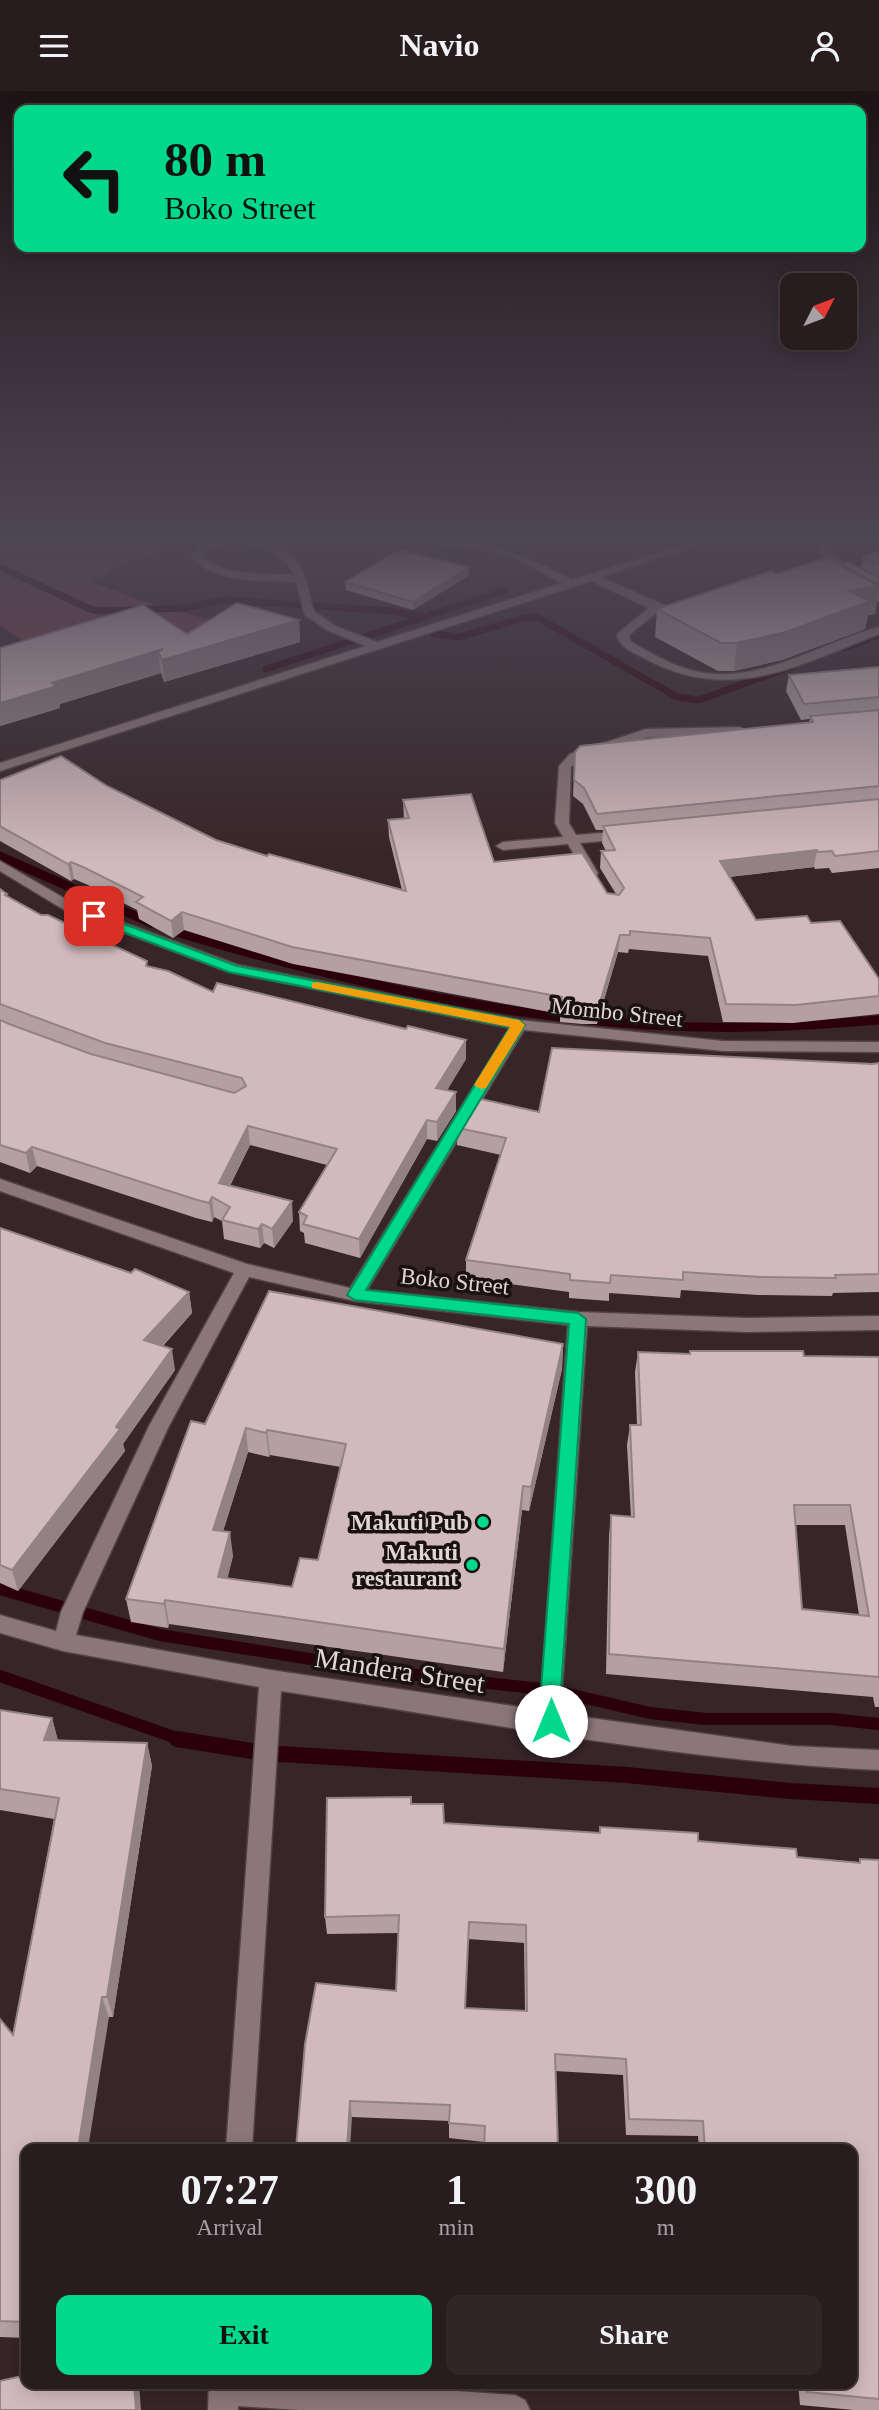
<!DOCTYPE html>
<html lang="en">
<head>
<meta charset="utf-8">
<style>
	body { margin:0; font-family:Georgia,serif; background:#312527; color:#f1f3f6; height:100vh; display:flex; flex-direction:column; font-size:26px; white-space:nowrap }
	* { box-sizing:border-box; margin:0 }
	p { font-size:23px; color:#a5a1a4 }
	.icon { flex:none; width:38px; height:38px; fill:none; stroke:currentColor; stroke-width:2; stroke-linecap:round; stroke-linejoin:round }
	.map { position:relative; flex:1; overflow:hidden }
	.panel { position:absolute; left:21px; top:2053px; width:836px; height:245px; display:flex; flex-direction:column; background:#291c1e; border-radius:14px; box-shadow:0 4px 18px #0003,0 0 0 2px #453a3c }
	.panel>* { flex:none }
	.banner { position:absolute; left:14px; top:14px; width:852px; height:147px; border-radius:14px; box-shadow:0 4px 18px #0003,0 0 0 2px #453a3c; background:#00d98c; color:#111; overflow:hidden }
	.needle { width:46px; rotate:48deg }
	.tools { position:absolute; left:780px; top:182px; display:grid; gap:14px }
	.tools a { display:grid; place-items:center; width:77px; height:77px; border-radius:14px; background:#291c1e; box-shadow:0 4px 18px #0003,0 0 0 2px #453a3c; font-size:35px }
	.pin { position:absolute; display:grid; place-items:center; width:60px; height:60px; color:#fff; margin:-30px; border-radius:14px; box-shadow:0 4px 10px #0006 }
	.me { position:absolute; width:77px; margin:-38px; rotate:0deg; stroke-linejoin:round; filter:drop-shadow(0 0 5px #0008) }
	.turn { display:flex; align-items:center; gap:24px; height:147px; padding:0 35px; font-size:32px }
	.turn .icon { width:91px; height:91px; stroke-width:2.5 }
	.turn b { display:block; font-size:49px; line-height:60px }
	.eta { display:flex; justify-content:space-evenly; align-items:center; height:119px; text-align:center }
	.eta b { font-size:42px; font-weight:800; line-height:49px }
	.primary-button { display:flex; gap:14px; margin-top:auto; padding:14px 35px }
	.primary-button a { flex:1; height:80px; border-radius:14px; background:#00d98c; color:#111; font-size:28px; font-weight:800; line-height:80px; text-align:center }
	.primary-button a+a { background:#312527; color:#f1f3f6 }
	header { display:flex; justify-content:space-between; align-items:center; height:91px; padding:0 35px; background:#291c1e; font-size:32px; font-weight:800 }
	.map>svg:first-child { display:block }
</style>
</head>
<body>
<header><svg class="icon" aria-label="menu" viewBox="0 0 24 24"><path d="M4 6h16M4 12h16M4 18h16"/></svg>Navio<svg class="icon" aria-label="person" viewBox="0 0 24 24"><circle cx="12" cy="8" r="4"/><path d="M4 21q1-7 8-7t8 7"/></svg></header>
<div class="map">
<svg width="879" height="2319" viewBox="0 0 879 2319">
	<rect width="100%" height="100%" fill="#372528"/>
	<path fill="#753b46" d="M0,448H204L119,474L92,491L140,509L232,536L186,554L44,564L0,534Z"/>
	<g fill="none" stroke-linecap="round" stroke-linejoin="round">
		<g stroke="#2b000b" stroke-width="7">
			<path d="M0,476L90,518L100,520L183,517L224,509L393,520L424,526L412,530"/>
			<path d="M434,543L459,546L524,527L537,526L677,606L699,609L793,575"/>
			<path d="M844,557L879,544"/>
			<path d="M266,578L504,500"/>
		</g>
		<g stroke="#2b000b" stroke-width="9">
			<path d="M0,765L151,832"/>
			<path d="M166,838C340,890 516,932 698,936C759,938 819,934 879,929"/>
		</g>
		<g stroke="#2b000b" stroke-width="12">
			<path d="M0,1498L160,1544L398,1582L551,1599L650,1622L706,1628H832L879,1633"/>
			<path d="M0,1585L185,1650"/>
		</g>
		<path stroke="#2b000b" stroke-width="16" d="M177,1648L264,1662L627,1684L791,1700L879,1705"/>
		<defs>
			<g id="minor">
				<path d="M214,448C247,446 289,446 304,483C309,495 309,508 314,520L335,535L377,551L562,492L521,470L495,461L426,451L421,448C483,448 518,460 572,489L701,448H715L601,486L669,516L660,519L629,544L631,551C648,560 665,571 684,577C751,600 816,553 879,536V543C797,575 729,614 644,567C633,561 618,556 617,543L649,517L591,490L0,680V672L366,555L327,539L305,524L296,491C264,489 213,493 191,465L202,454ZM231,451C256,452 284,459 294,484C267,483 222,486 202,465L209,458Z"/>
				<path d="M829,448H840L829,459L850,478L879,493V500L842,482L820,462V455Z"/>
				<path d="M740,636L746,640L744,643L647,646L578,669L571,676L569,732L576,744L625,740L632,744L625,748L580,752L598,782L596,785H586L568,753L503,759L496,755L503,751L563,746L555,732L559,675L570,663L646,638Z"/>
				<path d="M0,770L76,814L238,874L519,929L723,950L879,951V961L723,960L524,939L367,1199L578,1221L747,1227L879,1225V1239L747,1241L587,1235L562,1599V1623L792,1655L879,1659V1679C680,1670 478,1630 281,1600L252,2058H226L259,1596L63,1560L0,1542V1524L56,1540L61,1521L149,1335L234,1182L0,1100V1088L247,1173L350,1197L510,937L229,881L66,820L0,780ZM249,1186L355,1210L568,1234L540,1619L271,1579L76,1544L83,1521L169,1335Z"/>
				<path d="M209,2292H343L515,2304L525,2309L530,2319H300L238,2315V2319H208Z"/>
			</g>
		</defs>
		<use href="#minor" stroke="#514244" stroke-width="3"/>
		<use href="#minor" fill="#8b7679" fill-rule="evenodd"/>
	</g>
	<g fill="#b4a0a3" fill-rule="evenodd">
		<path d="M261,448H276L275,451Z"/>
		<path d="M879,460V511L877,510L875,523L868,524L865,538L782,569L734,580H718L655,546L657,518L777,483L841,475L842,473L861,478L863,466Z"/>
		<path d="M469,476V484L413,519L346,499L345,491Z"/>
		<path d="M299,529L300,551L164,591L161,582L60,613V617L0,635L187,543Z"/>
		<path d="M879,576V777L832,782L829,777L815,778L814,776L729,786L756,829L811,832L879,888V923L793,932L723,931L708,865L629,858L628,862L618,861L597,933H582L560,931V923L293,873L184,839L173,847L139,828L137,819L88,794L74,788L71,790L0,750V689L107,695L216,749L267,765L402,799L389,746L388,729L404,728L403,709L494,771L607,802L616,803L600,777L601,760H606L602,752L603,739H596L583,713L573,705L575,661L809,631L810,628L801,629L786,600L789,584Z"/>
		<path d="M0,798L8,806L41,824L148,875L213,901L466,968L447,999L456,1001V1020L437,1050L427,1048L360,1167L305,1152L304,1142L300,1140L299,1121L327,1074L250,1054L230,1095L293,1130L274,1157L264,1152L260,1157L224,1148L222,1130L214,1126L212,1131L196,1127L37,1075L30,1082L0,1071Z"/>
		<path d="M879,972V1201L833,1202L832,1205L758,1204L681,1199L680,1207L609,1202V1210L569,1207V1201L466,1187V1169L501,1064L457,1054L458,1037L539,1021Z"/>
		<path d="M0,1137L189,1201L192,1222L163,1255L175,1279L123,1353L125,1360L18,1500L0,1492Z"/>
		<path d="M563,1253L562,1278L529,1420L522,1419L503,1581L169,1533L168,1537L131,1531L126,1508L205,1333ZM248,1361L269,1366L270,1364L341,1376L318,1469L292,1496L227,1487L233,1465L223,1440Z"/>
		<path d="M690,1260L804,1265L879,1266V1616H875L873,1606L606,1583L609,1445L611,1424L631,1426L627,1354L630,1334H637L635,1281L638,1261L689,1263ZM795,1434H845L859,1524L802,1518Z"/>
		<path d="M0,1619L52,1627L58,1650L147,1652L152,1675L113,1926H109L26,2058V2247L0,2246V1928L13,1944L54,1728L0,1719Z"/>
		<path d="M411,1713L444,1732L599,1742L600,1736L698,1750L797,1766L859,1771L860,1768L879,1769V2319H854L800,2314L798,2292H852V2058H699L698,2045L626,2044L623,1984L555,1980L558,2058H484V2051L449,2047V2030L352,2026L296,2058L396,1900L399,1842L327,1843L325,1826ZM468,1848L524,1852L525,1920L465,1918Z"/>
	</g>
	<g fill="#928284">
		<path d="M469,476V484L413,519V511Z"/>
		<path d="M879,495L875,523L868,524L865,538L782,569L734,580L737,552L849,500Z"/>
		<path d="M299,529L300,551L164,591L162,569L158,561L161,582L60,613V617L0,635V612L52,592L163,558Z"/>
		<path d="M817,759L814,776L718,787L720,770Z"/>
		<path d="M71,771L74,788L71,790L68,773Z"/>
		<path d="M182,821L184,839L173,847L171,830Z"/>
		<path d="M620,844L618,861L597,933L599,915Z"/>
		<path d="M466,949V968L437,1016L436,997Z"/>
		<path d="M456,1001V1020L437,1050V1031Z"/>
		<path d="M427,1029V1048L360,1167L359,1148Z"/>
		<path d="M248,1035L250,1054L221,1112L219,1092Z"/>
		<path d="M32,1056L37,1075L30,1082L26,1062Z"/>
		<path d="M212,1106L214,1126L212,1131L209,1112Z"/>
		<path d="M292,1110L293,1130L274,1157L272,1138Z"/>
		<path d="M262,1133L264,1152L260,1157L258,1138Z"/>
		<path d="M189,1201L192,1222L148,1270L144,1249Z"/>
		<path d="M563,1253L562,1278L529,1420L531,1396Z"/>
		<path d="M172,1258L175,1279L123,1353L125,1360L18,1500L12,1479Z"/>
		<path d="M246,1337L248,1361L216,1463L213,1439Z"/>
		<path d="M267,1339L270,1364L269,1366L266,1342Z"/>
		<path d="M523,1395L522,1419L503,1581L504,1558Z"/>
		<path d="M230,1441L233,1465L222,1510L218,1486Z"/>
		<path d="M165,1509L169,1533L168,1537L164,1513Z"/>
		<path d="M52,1627L58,1650L44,1649Z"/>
		<path d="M147,1652L152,1675L113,1926L107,1906Z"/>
		<path d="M102,1906L109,1926L88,2058H78Z"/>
		<path d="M350,2010L352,2026L350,2058H347Z"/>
		<path d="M134,2292H139L141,2319H136Z"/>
	</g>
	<g fill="#d1babd" stroke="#928284" stroke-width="2" fill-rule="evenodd">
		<path d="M399,459L469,476L413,511L345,491Z"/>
		<path d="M879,460V474L863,466Z"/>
		<path d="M826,467L879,495L849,500L870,510L786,541L737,552H721L657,518L771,480L777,483Z"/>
		<path d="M847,471L879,486V494L842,473Z"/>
		<path d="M237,512L299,529L162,569L158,561L163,558L52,592L57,595L0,612V557L143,514L187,543Z"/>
		<path d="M879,576V606L804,613L789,584Z"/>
		<path d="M879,619V695L597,723L584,697L574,689L575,661L580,655L813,631L810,625Z"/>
		<path d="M61,665L107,695L216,749L267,765L269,763L406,800L388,729L409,727L403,709L471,703L494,771L582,762L607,802L619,804L624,797L601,760L615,759L603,735L879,708V760L835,765L832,760L818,761L817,759L720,770L756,829L807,825L811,832L840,830L879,888V905L796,914L726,913L710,847L630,840V844H620L599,915H583L561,913L562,906L292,856L182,821L171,830L136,811L143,806L85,777L71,771L68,773L0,735V689Z"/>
		<path d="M0,798L7,803L5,804L41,824H48L147,870L146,875L168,880L213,901L217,892L406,938L408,935L466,949L436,997L456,1001L437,1031L427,1029L359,1148L303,1133L307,1125L299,1121L337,1058L248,1035L219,1092L292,1110L272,1138L262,1133L258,1138L222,1129L230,1116L212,1106L209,1112L194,1108L32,1056L26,1062L0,1054V929L9,933L91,963L234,1002L246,995L242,987L105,952L0,913Z"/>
		<path d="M552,957L872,973L879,972V1183L835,1184L836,1187L761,1186L683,1181V1189L611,1184L610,1192L570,1189V1183L466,1169L506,1047L458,1037L476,1007L539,1021Z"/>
		<path d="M0,1137L131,1182L135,1178L189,1201L144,1249L172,1258L116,1336L120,1338L12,1479L0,1474Z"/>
		<path d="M269,1200L563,1253L531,1396L523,1395L504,1558L165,1509L164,1513L126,1508L191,1330L205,1333ZM246,1337L266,1342L267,1339L346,1353L318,1469L300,1467L292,1496L218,1486L230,1441L213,1439Z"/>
		<path d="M690,1260H803L804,1265L879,1266V1586L609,1563L611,1424L634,1426L630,1334H641L638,1261L690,1263ZM794,1414H850L869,1525L802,1518Z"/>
		<path d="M0,1619L52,1627L44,1649L147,1652L107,1906H102L78,2058H26V2231L0,2230V1928L13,1944L59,1707L0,1698Z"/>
		<path d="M411,1706V1713H443L444,1732L600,1742V1736L698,1742V1750L796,1758L797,1766L860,1772V1768L879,1769V2308L807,2301L806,2292H852V2058H705L703,2030L629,2028L626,1968L555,1963L558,2058H484L485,2035L449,2032L450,2014L350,2010L347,2058H296L305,1953L316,1892L396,1900L399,1824L325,1826L327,1707ZM469,1831L526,1834L527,1920L465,1917Z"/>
		<path d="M26,2284V2292H134L136,2319H0V2290Z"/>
	</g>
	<linearGradient id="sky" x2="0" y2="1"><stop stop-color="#1e1416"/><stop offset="0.58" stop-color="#4d4653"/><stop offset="1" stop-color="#4d4653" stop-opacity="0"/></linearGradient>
	<rect width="879" height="772" fill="url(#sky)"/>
	<path fill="#00d98c" stroke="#008d5b" stroke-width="2" d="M94,822L237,875L519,929L525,934L366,1199L578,1222L586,1228L561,1599V1630L558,1636L551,1639L544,1636L541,1630V1599L569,1233L355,1209L347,1204L510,936L229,881L89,828L88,825Z"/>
	<path fill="#f59e0b" d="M317,891L519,929L525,934L486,997L481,998L474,994L510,936L312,897V892Z"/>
	<g fill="#00d98c" stroke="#191112" stroke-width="2.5">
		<circle cx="483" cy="1431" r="7"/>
		<circle cx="472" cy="1474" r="7"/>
	</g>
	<g text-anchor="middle" stroke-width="7" stroke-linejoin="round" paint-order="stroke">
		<g font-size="23" fill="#e1d5d7" stroke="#191112">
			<text transform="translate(617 921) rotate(6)" y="8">Mombo Street</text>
			<text transform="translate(455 1190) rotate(6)" y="8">Boko Street</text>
		</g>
		<g font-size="23" font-weight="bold" fill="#e1d5d7" stroke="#191112" text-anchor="end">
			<text x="469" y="1439">Makuti Pub</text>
			<text x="458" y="1469">Makuti<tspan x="458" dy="26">restaurant</tspan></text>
		</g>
		<g font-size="28" fill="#e1d5d7" stroke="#191112">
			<text transform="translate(400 1579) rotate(9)" y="10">Mandera Street</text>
		</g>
	</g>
</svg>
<div class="tools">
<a><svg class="needle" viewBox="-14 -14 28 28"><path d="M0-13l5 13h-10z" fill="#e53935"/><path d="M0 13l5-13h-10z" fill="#a5a1a4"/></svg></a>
</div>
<div class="pin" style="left:94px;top:825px;background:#d93025"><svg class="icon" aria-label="arrive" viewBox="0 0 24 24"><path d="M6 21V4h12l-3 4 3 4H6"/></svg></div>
<svg class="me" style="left:551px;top:1630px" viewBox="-20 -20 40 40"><circle r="19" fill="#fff"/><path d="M0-13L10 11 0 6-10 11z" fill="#00d98c"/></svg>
<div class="banner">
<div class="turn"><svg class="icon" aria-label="left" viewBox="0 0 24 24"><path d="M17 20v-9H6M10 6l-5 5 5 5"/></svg><div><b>80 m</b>Boko Street</div></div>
</div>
<section class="panel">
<div class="eta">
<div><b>07:27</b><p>Arrival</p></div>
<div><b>1</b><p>min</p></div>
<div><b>300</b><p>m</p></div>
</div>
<div class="primary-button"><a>Exit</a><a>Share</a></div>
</section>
</div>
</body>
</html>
